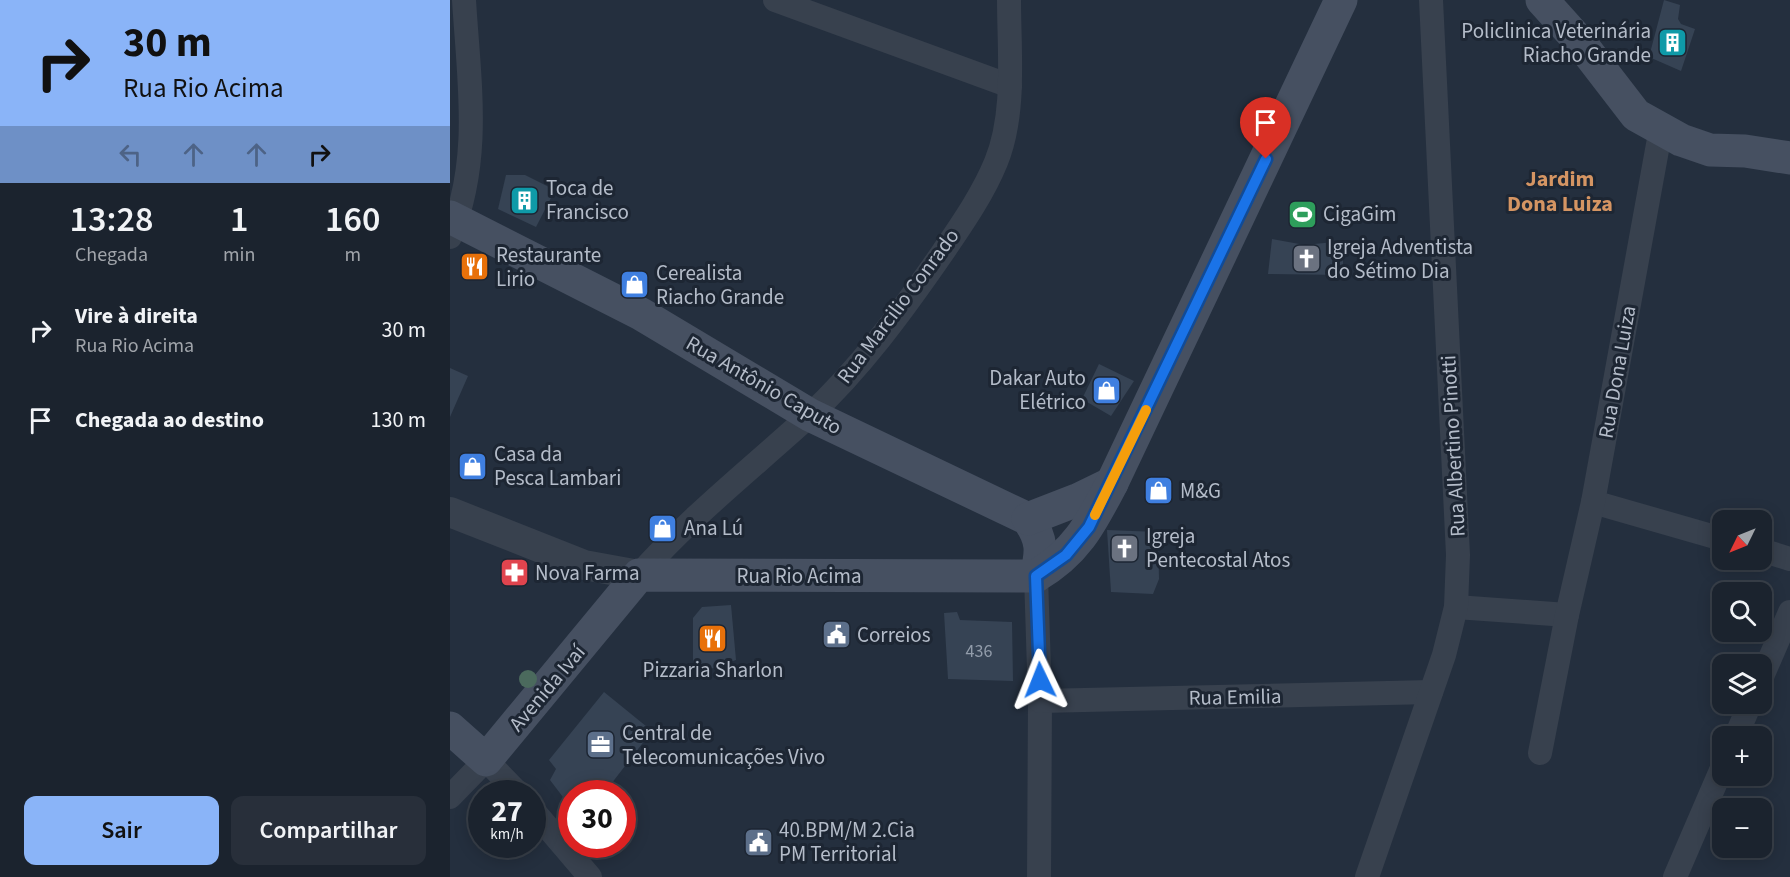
<!DOCTYPE html>
<html lang="pt">
<head>
<meta charset="utf-8">
<style>
	body { margin:0; font-family:"Source Sans 3",sans-serif; background:#282f3a; color:#f1f3f6; height:100vh; display:flex; flex-direction:column; font-size:22px; white-space:nowrap }
	* { box-sizing:border-box; margin:0 }
	p { font-size:20px; color:#a0a4aa }
	.icon { flex:none; width:33px; height:33px; fill:none; stroke:currentColor; stroke-width:2; stroke-linecap:round; stroke-linejoin:round }
	.map { position:relative; flex:1; overflow:hidden }
	.side { display:flex; flex-direction:column; background:#1b232e; width:450px }
	.side>* { flex:none }
	.banner { background:#8ab4f8; color:#111; overflow:hidden }
	.needle { width:39px; rotate:227deg }
	.tools { position:absolute; left:1262px; top:510px; display:grid; gap:12px }
	.tools a { display:grid; place-items:center; width:60px; height:60px; border-radius:12px; background:#1b232e; box-shadow:0 3px 15px #0003,0 0 0 2px #39404a; font-size:30px }
	.speed { position:absolute; left:18px; top:780px; display:flex; gap:12px; font-size:30px; font-weight:700; text-align:center }
	.speed>* { display:grid; place-content:center; width:78px; height:78px; border-radius:50%; background:#1b232e; box-shadow:0 3px 15px #0003,0 0 0 2px #39404a; line-height:1 }
	.speed small { font-size:15px; font-weight:400 }
	.speed .limit { border:9px solid #d22; background:#fff; color:#111 }
	.pin { position:absolute; display:grid; place-items:center; width:51px; height:51px; color:#fff; margin:-62px -26px; border-radius:50% 50% 50% 0; rotate:-45deg; box-shadow:0 0 6px #0007 }
	.pin .icon { rotate:45deg }
	.me { position:absolute; width:66px; margin:-33px; rotate:358deg; stroke-linejoin:round; filter:drop-shadow(0 0 4px #0008) }
	.turn { display:flex; align-items:center; gap:21px; height:126px; padding:0 24px; font-size:27px }
	.turn .icon { width:78px; height:78px; stroke-width:2.5 }
	.turn b { display:block; font-size:42px; line-height:51px }
	.lanes { display:flex; align-items:center; height:57px; padding:0 24px; background:#0003; justify-content:center; gap:30px; direction:ltr }
	.lanes .off { opacity:.35 }
	.eta { display:flex; justify-content:space-evenly; align-items:center; height:102px; text-align:center }
	.eta b { font-size:36px; font-weight:600; line-height:42px }
	.button { display:flex; gap:12px; margin-top:auto; padding:12px 24px }
	.button a { flex:1; height:69px; border-radius:12px; background:#8ab4f8; color:#111; font-size:24px; font-weight:600; line-height:69px; text-align:center }
	.button a+a { background:#282f3a; color:#f1f3f6 }
	ul { padding:0; list-style:none }
	li { display:flex; align-items:center; gap:18px; height:90px; padding:0 24px }
	li div { flex:1 }
	li b { display:block; font-size:22px }
	li em { font-style:normal }
	main { display:flex; flex:1; min-height:0 }
	.map>svg:first-child { display:block }
</style>
</head>
<body>
<main>
<section class="side">
<div class="banner">
<div class="turn"><svg class="icon" aria-label="right" viewBox="0 0 24 24"><path d="M7 20v-9h11M14 6l5 5-5 5"/></svg><div><b>30 m</b>Rua Rio Acima</div></div>
<div class="lanes"><svg class="icon off" aria-label="left" viewBox="0 0 24 24"><path d="M17 20v-9H6M10 6l-5 5 5 5"/></svg><svg class="icon off" aria-label="ahead" viewBox="0 0 24 24"><path d="M12 20V5M6 11l6-6 6 6"/></svg><svg class="icon off" aria-label="ahead" viewBox="0 0 24 24"><path d="M12 20V5M6 11l6-6 6 6"/></svg><svg class="icon" aria-label="right" viewBox="0 0 24 24"><path d="M7 20v-9h11M14 6l5 5-5 5"/></svg></div>
</div>
<div class="eta">
<div><b>13:28</b><p>Chegada</p></div>
<div><b>1</b><p>min</p></div>
<div><b>160</b><p>m</p></div>
</div>
<ul>
<li><svg class="icon" aria-label="right" viewBox="0 0 24 24"><path d="M7 20v-9h11M14 6l5 5-5 5"/></svg><div><b>Vire à direita</b><p>Rua Rio Acima</p></div><em>30 m</em></li>
<li><svg class="icon" aria-label="arrive" viewBox="0 0 24 24"><path d="M6 21V4h12l-3 4 3 4H6"/></svg><div><b>Chegada ao destino</b></div><em>130 m</em></li>
</ul>
<div class="button"><a>Sair</a><a>Compartilhar</a></div>
</section>
<div class="map">
<svg width="1340" height="877" viewBox="0 0 1340 877">
	<rect width="100%" height="100%" fill="#242f3e"/>
	<g fill="#364354">
		<path d="M1214,0L1230,5L1228,19L1231,24L1245,29L1231,71L1199,57Z"/>
		<path d="M56,175H75L105,190L86,227L48,209Z"/>
		<path d="M822,239L855,245L893,241V275L818,274Z"/>
		<path d="M649,364L684,381L661,416L632,399Z"/>
		<path d="M0,368L18,376L0,417Z"/>
		<path d="M657,530L708,532L709,579L703,594L661,592Z"/>
		<path d="M281,605L286,660L243,675V618L252,607Z"/>
		<path d="M507,612L510,620L562,622L563,681L498,679L494,613Z"/>
		<path d="M154,692L202,731L158,788L162,794H122V809L100,780L106,769L99,760Z"/>
	</g>
	<g fill="none" stroke-linecap="round" stroke-linejoin="round">
		<g stroke="#38414e" stroke-width="24">
			<path d="M325,0L560,86"/>
			<path d="M0,237C32,159 19,82 14,0"/>
			<path d="M1143,502L1272,539"/>
			<path d="M1311,550L1340,559"/>
			<path d="M189,575C240,517 301,469 358,417C410,369 453,310 493,252C512,224 533,194 546,162C566,113 559,52 559,0"/>
			<path d="M586,576L590,701L589,877"/>
			<path d="M1006,607L1117,615"/>
			<path d="M1311,679L1340,612"/>
			<path d="M590,701L981,692"/>
			<path d="M1286,736L1300,704"/>
			<path d="M1090,753L1117,615L1143,502L1211,128"/>
			<path d="M0,797L36,760L69,794"/>
			<path d="M82,809L140,877"/>
			<path d="M917,877L994,655L1006,607L1008,555L981,0"/>
			<path d="M1225,877L1272,768"/>
		</g>
		<path stroke="#38414e" stroke-width="30" d="M0,512L134,565L189,575"/>
		<g stroke="#465061" stroke-width="33">
			<path d="M1092,0L1129,41L1186,115L1231,140L1260,150L1295,151L1340,158"/>
			<path d="M0,217L191,314L360,415L578,519C593,540 592,552 586,576"/>
			<path d="M578,519L627,500L662,483"/>
			<path d="M0,728L36,760L189,575L586,576C627,552 641,523 662,483L891,0"/>
		</g>
	</g>
	<circle fill="#4b6a5d" cx="78" cy="679" r="9"/>
	<g fill="none" stroke-linecap="round" stroke-linejoin="round">
		<defs>
			<path id="route" d="M590,680L586,576L616,555L639,527L816,159"/>
		</defs>
		<use href="#route" stroke="#114b97" stroke-width="15"/>
		<use href="#route" stroke="#1a73e8" stroke-width="10"/>
		<path stroke="#f59e0b" stroke-width="10" d="M645,515L696,410"/>
	</g>
	<defs>
		<symbol id="building-square" viewBox="-11 -11 22 22"><rect x="-9" y="-9" width="18" height="18" rx="4" fill="#0f9aa8" stroke="#1d2633"/><path d="M-4-6H4V6H1V3H-1V6H-4ZM-2.5-4.3h1.7v1.8h-1.7ZM.8-4.3h1.7v1.8H.8ZM-2.5-1h1.7V.8h-1.7ZM.8-1h1.7V.8H.8Z" fill="#fff"/></symbol>
		<symbol id="stadium-square" viewBox="-11 -11 22 22"><rect x="-9" y="-9" width="18" height="18" rx="4" fill="#2e9e5b" stroke="#1d2633"/><path d="M0-5a6.5 5 0 1 0 0 10a6.5 5 0 1 0 0-10ZM-3.5-1.8h7v3.6h-7Z" fill="#fff"/></symbol>
		<symbol id="church-square" viewBox="-11 -11 22 22"><rect x="-9" y="-9" width="18" height="18" rx="4" fill="#6b7280" stroke="#1d2633"/><path d="M-1.2-6h2.4v3.5h3.3v2.4h-3.3V6h-2.4V-.1h-3.3v-2.4h3.3Z" fill="#fff"/></symbol>
		<symbol id="restaurant-square" viewBox="-11 -11 22 22"><rect x="-9" y="-9" width="18" height="18" rx="4" fill="#e8710a" stroke="#1d2633"/><path d="M-5-6h1v4h1v-4h1v4h1v-4h1v5L-1.5 .5V6h-2V.5L-5-1ZM5-6V6H3V1.5H1.5Q1.5-4 5-6Z" fill="#fff"/></symbol>
		<symbol id="shop-square" viewBox="-11 -11 22 22"><rect x="-9" y="-9" width="18" height="18" rx="4" fill="#3f7fe0" stroke="#1d2633"/><path d="M-5-2.5h2.3a2.7 3.5 0 0 1 5.4 0H5L5.5 6h-11ZM-1.5-2.5h3a1.5 2.3 0 0 0-3 0Z" fill="#fff"/></symbol>
		<symbol id="pharmacy-square" viewBox="-11 -11 22 22"><rect x="-9" y="-9" width="18" height="18" rx="4" fill="#e0444e" stroke="#1d2633"/><path d="M-2-6h4v4h4v4h-4v4h-4v-4h-4v-4h4Z" fill="#fff"/></symbol>
		<symbol id="civic-square" viewBox="-11 -11 22 22"><rect x="-9" y="-9" width="18" height="18" rx="4" fill="#5c6f8a" stroke="#1d2633"/><path d="M-.6-6.5H3V-4.5H.6V-3L4-1V1h2V6H-6V1h2V-1L-.6-3ZM-1.2 2.5V6h2.4V2.5Z" fill="#fff"/></symbol>
		<symbol id="office-square" viewBox="-11 -11 22 22"><rect x="-9" y="-9" width="18" height="18" rx="4" fill="#5c6f8a" stroke="#1d2633"/><path d="M-6-3h4V-5.5h4V-3h4V5H-6ZM-1-4.5V-3h2v-1.5ZM-6 0V1H6V0Z" fill="#fff"/></symbol>
	</defs>
	<g fill-rule="evenodd">
		<use href="#building-square" x="1206" y="26" width="33" height="33"/>
		<use href="#building-square" x="58" y="184" width="33" height="33"/>
		<use href="#stadium-square" x="836" y="198" width="33" height="33"/>
		<use href="#church-square" x="840" y="242" width="33" height="33"/>
		<use href="#restaurant-square" x="8" y="250" width="33" height="33"/>
		<use href="#shop-square" x="168" y="268" width="33" height="33"/>
		<use href="#shop-square" x="640" y="374" width="33" height="33"/>
		<use href="#shop-square" x="6" y="450" width="33" height="33"/>
		<use href="#shop-square" x="692" y="474" width="33" height="33"/>
		<use href="#shop-square" x="196" y="512" width="33" height="33"/>
		<use href="#church-square" x="658" y="532" width="33" height="33"/>
		<use href="#pharmacy-square" x="48" y="556" width="33" height="33"/>
		<use href="#civic-square" x="370" y="618" width="33" height="33"/>
		<use href="#restaurant-square" x="246" y="622" width="33" height="33"/>
		<use href="#office-square" x="134" y="728" width="33" height="33"/>
		<use href="#civic-square" x="292" y="826" width="33" height="33"/>
	</g>
	<g text-anchor="middle" stroke-width="6" stroke-linejoin="round" paint-order="stroke">
		<g font-size="18" fill="#929caa">
			<text x="529" y="657">436</text>
		</g>
		<g font-size="21" fill="#b4bcc9" stroke="#1d2633" text-anchor="start">
			<text x="1201" y="38" text-anchor="end">Policlinica Veterinária<tspan x="1201" dy="24">Riacho Grande</tspan></text>
			<text x="96" y="195">Toca de<tspan x="96" dy="24">Francisco</tspan></text>
			<text x="873" y="221">CigaGim</text>
			<text x="877" y="254">Igreja Adventista<tspan x="877" dy="24">do Sétimo Dia</tspan></text>
			<text x="46" y="262">Restaurante<tspan x="46" dy="24">Lirio</tspan></text>
			<text x="206" y="280">Cerealista<tspan x="206" dy="24">Riacho Grande</tspan></text>
			<text x="636" y="385" text-anchor="end">Dakar Auto<tspan x="636" dy="24">Elétrico</tspan></text>
			<text x="44" y="461">Casa da<tspan x="44" dy="24">Pesca Lambari</tspan></text>
			<text x="730" y="498">M&amp;G</text>
			<text x="234" y="535">Ana Lú</text>
			<text x="696" y="543">Igreja<tspan x="696" dy="24">Pentecostal Atos</tspan></text>
			<text x="85" y="580">Nova Farma</text>
			<text x="407" y="642">Correios</text>
			<text x="263" y="677" text-anchor="middle">Pizzaria Sharlon</text>
			<text x="172" y="740">Central de<tspan x="172" dy="24">Telecomunicações Vivo</tspan></text>
			<text x="329" y="837">40.BPM/M 2.Cia<tspan x="329" dy="24">PM Territorial</tspan></text>
		</g>
		<g font-size="21" fill="#b4bcc9" stroke="#1d2633">
			<text transform="translate(448 306) rotate(-53)" y="7">Rua Marcilio Conrado</text>
			<text transform="translate(1167 372) rotate(-80)" y="7">Rua Dona Luiza</text>
			<text transform="translate(314 385) rotate(30)" y="7">Rua Antônio Caputo</text>
			<text transform="translate(1003 446) rotate(-93)" y="7">Rua Albertino Pinotti</text>
			<text x="349" y="583">Rua Rio Acima</text>
			<text transform="translate(97 688) rotate(-50)" y="7">Avenida Ivaí</text>
			<text transform="translate(785 697) rotate(-1)" y="7">Rua Emilia</text>
		</g>
		<g font-size="22" font-weight="bold" fill="#d59563" stroke="#1d2633">
			<text x="1110" y="186">Jardim<tspan x="1110" dy="25">Dona Luiza</tspan></text>
		</g>
	</g>
</svg>
<div class="tools">
<a><svg class="needle" viewBox="-14 -14 28 28"><path d="M0-13l5 13h-10z" fill="#e53935"/><path d="M0 13l5-13h-10z" fill="#a0a4aa"/></svg></a>
<a><svg class="icon" aria-label="search" viewBox="0 0 24 24"><circle cx="10" cy="10" r="6"/><path d="M15 15l6 6"/></svg></a>
<a><svg class="icon" aria-label="layers" viewBox="0 0 24 24"><path d="M12 4l9 5-9 5-9-5zM3 14l9 5 9-5"/></svg></a>
<a>+</a>
<a>−</a>
</div>
<div class="speed"><div>27<small>km/h</small></div><div class="limit">30</div></div>
<div class="pin" style="left:816px;top:159px;background:#d93025"><svg class="icon" aria-label="arrive" viewBox="0 0 24 24"><path d="M6 21V4h12l-3 4 3 4H6"/></svg></div>
<svg class="me" style="left:590px;top:680px" viewBox="-20 -20 40 40"><path d="M0-17L14 15 0 8-14 15z" fill="#1a73e8" stroke="#fff" stroke-width="4"/></svg>
</div>
</main>
</body>
</html>
